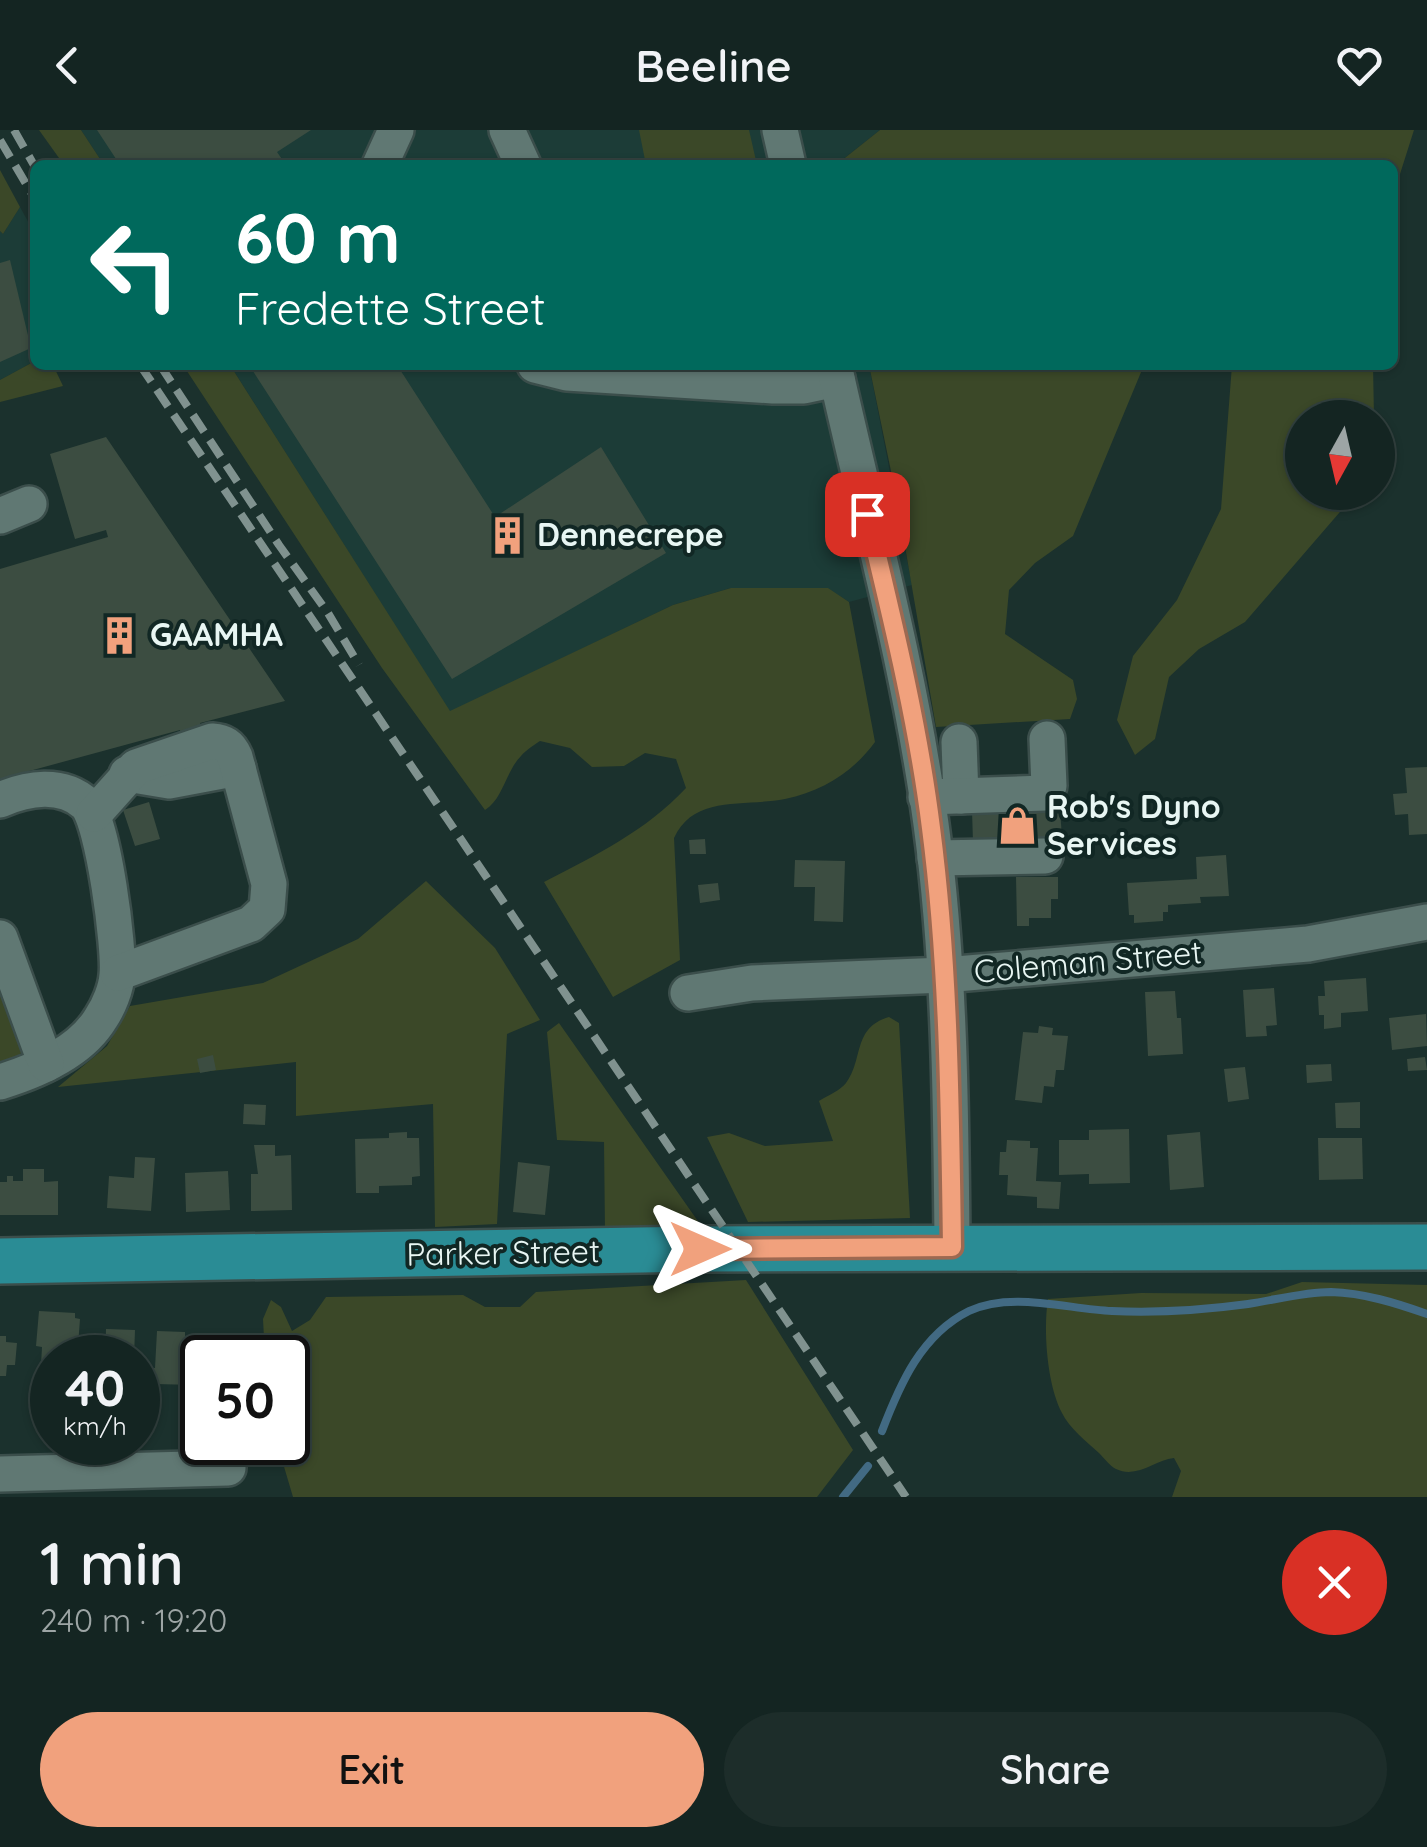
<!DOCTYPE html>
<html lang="en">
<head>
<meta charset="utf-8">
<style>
	body { margin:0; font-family:Quicksand,sans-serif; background:#1d2d2a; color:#f1f3f6; height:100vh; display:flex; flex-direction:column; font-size:38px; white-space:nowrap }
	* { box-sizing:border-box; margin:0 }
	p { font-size:32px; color:#9da5a5 }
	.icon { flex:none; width:55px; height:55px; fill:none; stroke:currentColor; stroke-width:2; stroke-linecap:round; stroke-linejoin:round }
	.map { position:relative; height:1367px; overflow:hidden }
	.sheet { display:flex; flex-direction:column; background:#142522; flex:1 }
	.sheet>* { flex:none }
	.top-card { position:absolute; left:30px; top:30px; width:1368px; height:210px; border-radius:15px; box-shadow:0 2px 8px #0004,0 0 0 2px #334240; background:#00695c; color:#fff; overflow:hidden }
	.needle { width:65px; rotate:188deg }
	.tools { position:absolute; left:1285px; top:270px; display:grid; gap:20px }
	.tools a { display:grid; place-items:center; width:110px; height:110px; border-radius:50%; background:#142522; box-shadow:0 2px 8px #0004,0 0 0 2px #334240; font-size:50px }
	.speed { position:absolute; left:30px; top:1205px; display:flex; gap:20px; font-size:50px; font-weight:700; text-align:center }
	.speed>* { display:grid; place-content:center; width:130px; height:130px; border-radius:50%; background:#142522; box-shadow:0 2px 8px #0004,0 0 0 2px #334240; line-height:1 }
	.speed small { font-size:25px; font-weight:400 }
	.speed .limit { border:5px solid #111; border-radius:15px; background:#fff; color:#111 }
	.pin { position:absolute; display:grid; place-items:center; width:85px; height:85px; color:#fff; margin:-42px; border-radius:20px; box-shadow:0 5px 15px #0006 }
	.me { position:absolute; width:110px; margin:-55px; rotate:90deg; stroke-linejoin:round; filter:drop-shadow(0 0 8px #0008) }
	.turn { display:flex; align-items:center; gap:35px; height:210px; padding:0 40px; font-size:45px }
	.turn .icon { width:130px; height:130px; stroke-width:2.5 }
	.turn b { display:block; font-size:70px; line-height:85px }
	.round { display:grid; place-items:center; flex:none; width:105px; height:105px; border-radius:52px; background:#1d2d2a }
	.headline { display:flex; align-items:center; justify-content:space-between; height:170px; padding:0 40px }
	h1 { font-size:60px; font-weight:600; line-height:75px }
	.button { display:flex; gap:20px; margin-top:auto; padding:20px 40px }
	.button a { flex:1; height:115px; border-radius:60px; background:#f1a17d; color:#111; font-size:40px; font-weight:600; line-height:115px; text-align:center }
	.button a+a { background:#1d2d2a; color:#f1f3f6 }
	header { display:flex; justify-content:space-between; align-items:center; height:130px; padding:0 40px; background:#142522; font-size:45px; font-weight:600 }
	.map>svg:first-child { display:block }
</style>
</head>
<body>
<header><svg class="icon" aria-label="back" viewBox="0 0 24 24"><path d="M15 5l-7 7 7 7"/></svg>Beeline<svg class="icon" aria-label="heart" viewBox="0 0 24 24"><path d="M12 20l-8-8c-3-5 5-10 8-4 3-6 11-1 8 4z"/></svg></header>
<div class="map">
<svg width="1427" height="1367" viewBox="0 0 1427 1367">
	<rect width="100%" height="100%" fill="#1b312d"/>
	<g fill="#1c3c37">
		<path d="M81,0H880L836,35H104Z"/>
		<path d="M20,77L35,104V231L0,250V101L3,104Z"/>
		<path d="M230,235H869L912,455L849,472L827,458H731L673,475L450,582Z"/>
	</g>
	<g fill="#3b4828">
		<path d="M39,0H81L104,35H64Z"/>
		<path d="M639,0H749L757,35H646Z"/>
		<path d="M880,0H1414L1393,66V79L1392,35H836Z"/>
		<path d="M0,40L20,77L3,104L0,101Z"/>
		<path d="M35,231V235H53L63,256L0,272V250Z"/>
		<path d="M183,235H230L450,581L673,475L731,458H828L849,472L875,612C853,642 823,661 785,669C745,677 694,664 674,708L680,830L613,867L544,752C596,725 646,701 686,658L676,629L645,623L624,636L592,637L570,618L540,611C534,615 526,620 521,626C506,641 503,669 485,680L382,538Z"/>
		<path d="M869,235H1144L1073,406L1035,433L1009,460L1005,504L1073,550L1077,569L1070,589L936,597L897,370Z"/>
		<path d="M1232,235H1373L1374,287L1302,288V362L1354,363L1352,368L1245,492L1199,519L1169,547L1155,609L1135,625L1117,590L1133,526L1177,470L1221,379Z"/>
		<path d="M426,751L495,818L540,890L507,904L497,1094L435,1097L433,974L296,986V932L58,957L107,916L130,876L263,853L358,809Z"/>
		<path d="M0,850C11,878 44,929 0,941Z"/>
		<path d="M889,887L899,893L910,1088L748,1092L707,1007L729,1003L765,1016L833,1011L819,971C827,966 841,960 846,953C864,929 852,898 889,887Z"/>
		<path d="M559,893L702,1097L605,1102L604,1012L557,1010L547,902Z"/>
		<path d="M746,1150L853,1320L817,1367H293L277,1313L288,1312V1228L265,1227L263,1189L271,1170L281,1177L292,1201L310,1190L326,1167L463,1165L485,1177H520L536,1162Z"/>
		<path d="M1302,1152L1427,1155V1367H1172L1181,1341L1174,1328C1155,1330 1137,1349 1116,1339C1110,1336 1104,1328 1099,1323C1087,1312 1069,1298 1062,1283C1047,1255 1043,1200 1048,1169L1141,1163L1266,1164Z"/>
	</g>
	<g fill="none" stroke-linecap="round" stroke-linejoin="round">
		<g stroke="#426a83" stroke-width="8">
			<path d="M882,1301C900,1254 921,1205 969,1181C1011,1161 1067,1179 1112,1181C1157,1183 1204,1180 1248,1174C1275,1170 1304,1162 1331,1162C1364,1163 1396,1173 1427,1184"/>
			<path d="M843,1367L868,1336"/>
		</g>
	</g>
	<g fill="#3c4d41">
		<path d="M97,0H311L277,22L286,35H120Z"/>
		<path d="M10,130L31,218L0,232V133Z"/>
		<path d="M249,235H397L495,387L601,317L666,423L452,549Z"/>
		<path d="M106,307L285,571L200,593L204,608L183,613L180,600L0,649V439L108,407L106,400L75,409L50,324Z"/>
		<path d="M1427,637V704L1409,705L1408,684L1395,685L1393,664L1407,663L1405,638Z"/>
		<path d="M149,672L160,709L135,716L123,680Z"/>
		<path d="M1060,678L1062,709L973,712L972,681Z"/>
		<path d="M705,709L706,724H690L689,710Z"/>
		<path d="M1226,725L1229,766L1200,767L1201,773L1168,775V782H1163V791L1134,793V785H1129L1127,753L1197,749L1196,727Z"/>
		<path d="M795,730L845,731L843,792L814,791L815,757H794Z"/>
		<path d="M1016,747H1058V769H1051V788H1029V796H1017Z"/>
		<path d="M718,753L720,770L700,773L698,755Z"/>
		<path d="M1366,848L1368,881L1341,883V897L1324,899V885H1319L1318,866H1325L1324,851Z"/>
		<path d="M1274,858L1277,895L1266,896L1267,906L1246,907L1243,860Z"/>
		<path d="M1175,861L1177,888H1181L1183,924L1148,926L1145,862Z"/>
		<path d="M1426,884L1427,916L1392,920L1389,888Z"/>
		<path d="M1039,896L1053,898L1052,905L1068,906L1064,940H1056L1054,957L1044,956L1042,973L1015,970L1023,902L1038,903Z"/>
		<path d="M213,925L216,940L200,943L197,929Z"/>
		<path d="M1425,927L1427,940L1408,941L1407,929Z"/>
		<path d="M1331,934L1332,951L1307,953L1306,935Z"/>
		<path d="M1245,937L1249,969L1228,972L1224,939Z"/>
		<path d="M1360,972V998H1336L1335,973Z"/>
		<path d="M244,974L266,975L265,995L243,994Z"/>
		<path d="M1129,999L1130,1053L1089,1054V1044L1059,1045V1010H1089V1000Z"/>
		<path d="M407,1002V1008H419L420,1046L412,1047V1055L379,1056V1063H356L355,1009L389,1008V1003Z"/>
		<path d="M1200,1002L1204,1057L1170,1060L1167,1005Z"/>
		<path d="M1318,1008H1362L1363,1049L1319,1050Z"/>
		<path d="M1007,1010L1030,1011V1018H1038L1036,1051L1061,1052L1059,1079L1037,1078V1067L1007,1065L1008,1045H999L1000,1022H1006Z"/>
		<path d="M254,1015H275V1026L291,1025L292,1080L251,1081V1044H258Z"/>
		<path d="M135,1027L155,1028L151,1081L107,1078L109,1046L134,1048Z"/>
		<path d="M518,1032L550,1036L545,1085L513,1082Z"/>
		<path d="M23,1039H44V1052L58,1051V1085H0V1052H7V1046H13V1051H23Z"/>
		<path d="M228,1041L230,1080L186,1082L185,1043Z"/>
		<path d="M39,1181L75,1183V1188L80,1189L78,1216L66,1215L65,1228H52V1236L41,1235L42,1217L36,1216Z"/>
		<path d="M106,1199L135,1200L134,1228L105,1226Z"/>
		<path d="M157,1201L185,1202V1210L197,1211L195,1255L155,1254V1248H149V1238H155Z"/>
		<path d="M0,1206H6V1212L17,1213L15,1235H7L6,1246H0Z"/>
	</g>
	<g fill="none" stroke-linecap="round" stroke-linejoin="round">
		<defs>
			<g id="minor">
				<path d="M507,0L523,35"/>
				<path d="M780,0L788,35"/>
				<path d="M380,35L396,0"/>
				<path d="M535,235L567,243L773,256H804L837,249"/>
				<path d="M834,235C868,387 910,540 931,694C950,834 951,976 952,1117"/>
				<path d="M0,386L29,374"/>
				<path d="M959,612L961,666"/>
				<path d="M127,644L169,651L238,638"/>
				<path d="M926,667L1045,663L1049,656L1047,609"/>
				<path d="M0,670C27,658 62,652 86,674C103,690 120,820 117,845C116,859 109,876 101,888C81,922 36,941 0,952"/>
				<path d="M94,684L136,637L212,611C224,612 230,615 235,627L269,754L267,779L251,794L118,843"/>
				<path d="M935,728L1045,726"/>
				<path d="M0,808L46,934"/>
				<path d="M688,863L752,853L944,845L1308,814L1427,792"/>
				<path d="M0,1344L228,1338"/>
			</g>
			<path id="major" d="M0,1131L700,1119L1427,1117"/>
		</defs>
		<use href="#minor" stroke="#3b4e4b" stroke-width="40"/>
		<use href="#major" stroke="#3b4e4b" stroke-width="50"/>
		<use href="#minor" stroke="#607873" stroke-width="35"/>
		<use href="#major" stroke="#2a8c95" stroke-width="45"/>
		<g stroke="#80928f" stroke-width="8" stroke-dasharray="20 10" stroke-linecap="butt">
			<path d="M14,0L35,37"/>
			<path d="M0,10L35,69"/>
			<path d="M140,235L906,1367"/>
			<path d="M160,235L279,415L328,483L359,535"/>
		</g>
	</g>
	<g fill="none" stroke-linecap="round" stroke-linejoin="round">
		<defs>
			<path id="route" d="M700,1119L952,1117C950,977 949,837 931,698C918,593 892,488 867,384"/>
		</defs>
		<use href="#route" stroke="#9d6951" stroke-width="25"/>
		<use href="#route" stroke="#f1a17d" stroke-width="18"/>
	</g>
	<defs>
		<symbol id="building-bare" viewBox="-9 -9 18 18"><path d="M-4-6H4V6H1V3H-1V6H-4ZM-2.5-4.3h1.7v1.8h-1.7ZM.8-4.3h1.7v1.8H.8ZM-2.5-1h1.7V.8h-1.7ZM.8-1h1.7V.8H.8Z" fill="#f1a17d" stroke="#112724" stroke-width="2.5" paint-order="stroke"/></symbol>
		<symbol id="shop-bare" viewBox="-9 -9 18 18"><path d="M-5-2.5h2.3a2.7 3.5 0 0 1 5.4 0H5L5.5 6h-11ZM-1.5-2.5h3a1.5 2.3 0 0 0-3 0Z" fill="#f1a17d" stroke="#112724" stroke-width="2.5" paint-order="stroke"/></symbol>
	</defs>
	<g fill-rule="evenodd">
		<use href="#building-bare" x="480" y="378" width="55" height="55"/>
		<use href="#building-bare" x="92" y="478" width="55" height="55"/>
		<use href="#shop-bare" x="990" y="668" width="55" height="55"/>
	</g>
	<g text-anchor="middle" stroke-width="8" stroke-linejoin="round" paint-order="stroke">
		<g font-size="32" font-weight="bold" fill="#e8f6f3" stroke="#112724" text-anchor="start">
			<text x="537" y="416">Dennecrepe</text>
			<text x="150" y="516">GAAMHA</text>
			<text x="1047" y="688">Rob's Dyno<tspan x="1047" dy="37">Services</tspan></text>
		</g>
		<g font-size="32" fill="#e8f6f3" stroke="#112724">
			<text transform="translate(1088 832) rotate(-5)" y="11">Coleman Street</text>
			<text transform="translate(503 1123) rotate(-1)" y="11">Parker Street</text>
		</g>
	</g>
</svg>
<div class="tools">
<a><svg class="needle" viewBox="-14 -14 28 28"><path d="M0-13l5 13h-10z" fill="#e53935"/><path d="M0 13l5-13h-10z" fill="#9da5a5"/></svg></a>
</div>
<div class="speed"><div>40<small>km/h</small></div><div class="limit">50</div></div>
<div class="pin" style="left:867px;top:384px;background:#d93025"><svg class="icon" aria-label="arrive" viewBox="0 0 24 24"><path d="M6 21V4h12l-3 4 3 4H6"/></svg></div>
<svg class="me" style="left:700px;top:1119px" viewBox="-20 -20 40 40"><path d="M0-17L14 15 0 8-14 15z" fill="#f1a17d" stroke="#fff" stroke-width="4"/></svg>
<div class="top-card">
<div class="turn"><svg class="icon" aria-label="left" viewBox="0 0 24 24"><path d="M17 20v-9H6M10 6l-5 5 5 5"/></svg><div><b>60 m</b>Fredette Street</div></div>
</div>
</div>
<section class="sheet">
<div class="headline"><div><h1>1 min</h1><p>240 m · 19:20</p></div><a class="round" style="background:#d93025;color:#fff"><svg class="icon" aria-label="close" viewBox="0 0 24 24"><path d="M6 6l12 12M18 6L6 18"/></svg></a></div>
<div class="button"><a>Exit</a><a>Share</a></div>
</section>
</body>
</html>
